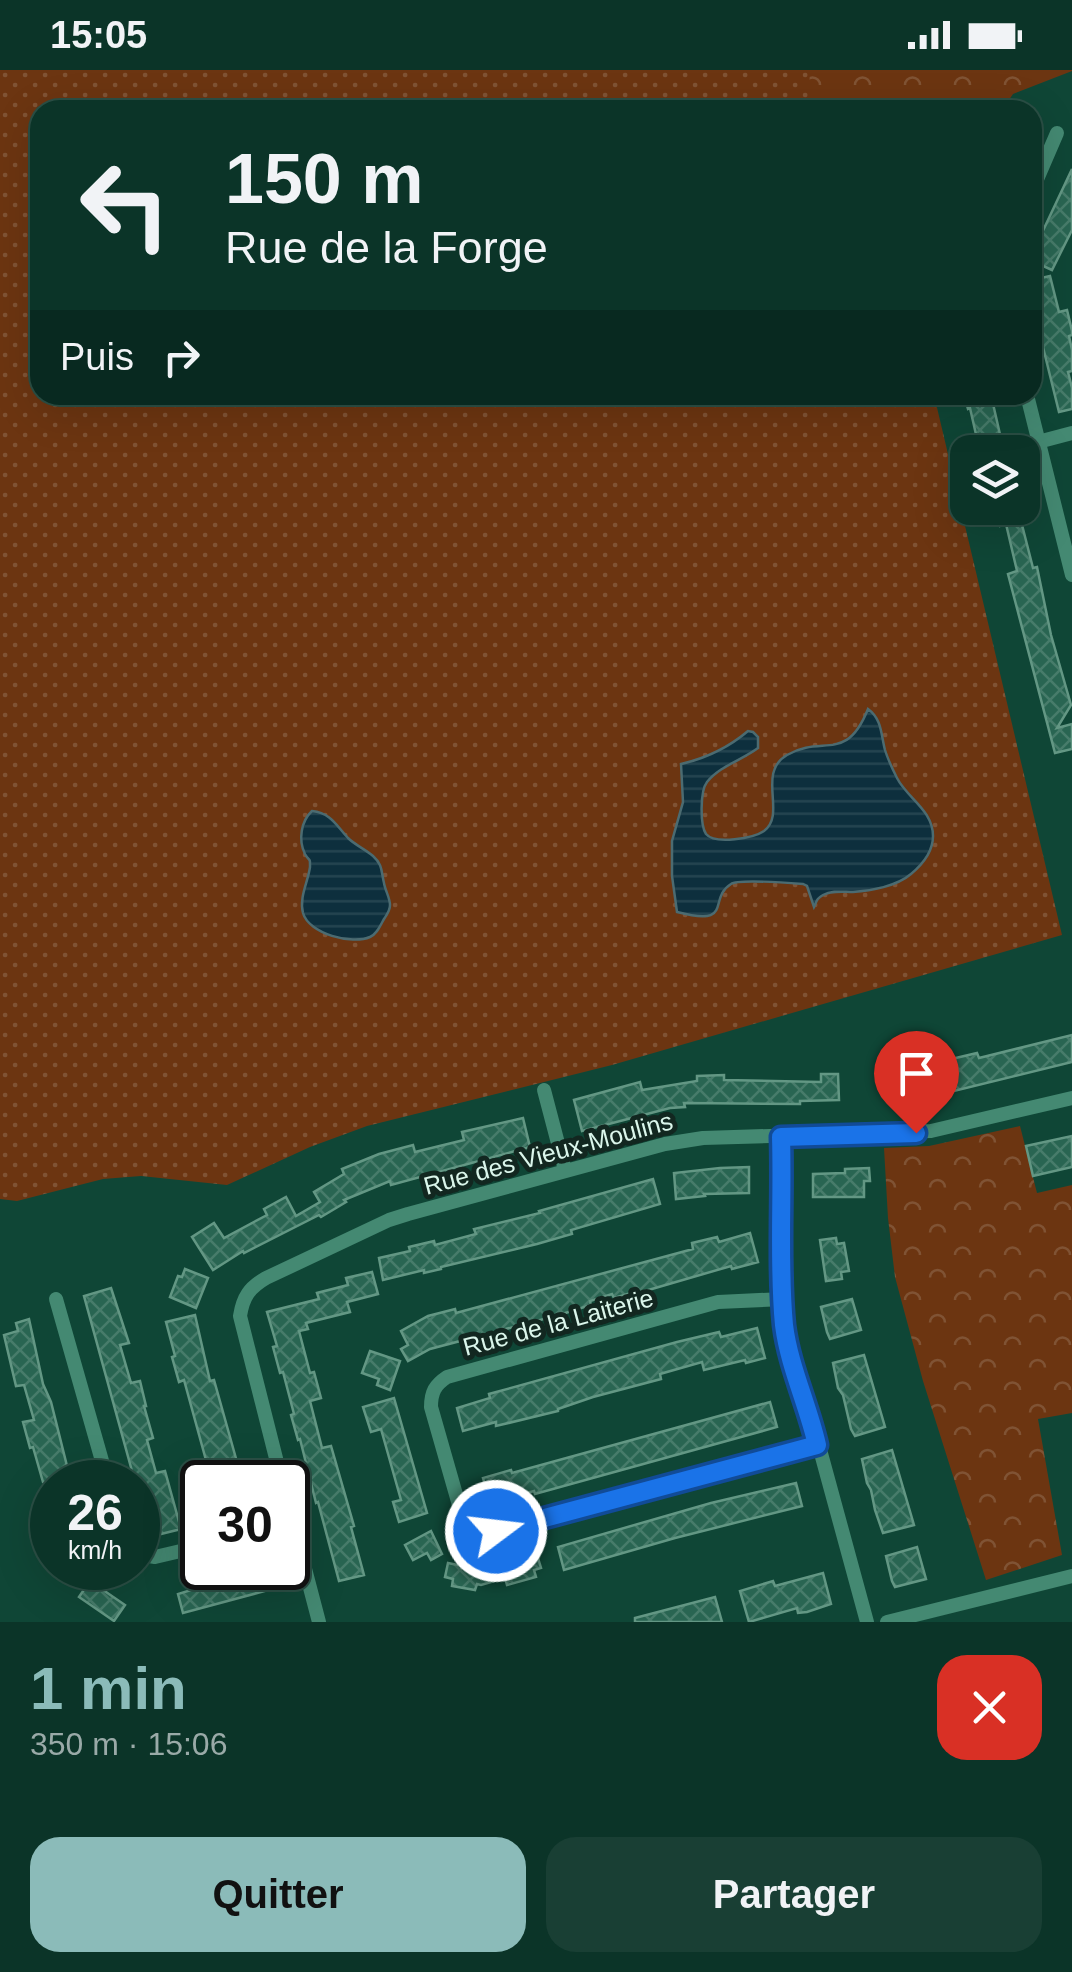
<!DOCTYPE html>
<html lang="fr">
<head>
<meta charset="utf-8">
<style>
	body { margin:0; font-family:Helvetica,sans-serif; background:#193f34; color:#f1f3f6; height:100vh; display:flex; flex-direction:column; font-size:38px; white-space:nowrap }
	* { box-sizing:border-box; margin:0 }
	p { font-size:32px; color:#9aaaa8 }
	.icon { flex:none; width:55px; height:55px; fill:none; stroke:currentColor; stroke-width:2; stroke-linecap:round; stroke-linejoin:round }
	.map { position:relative; height:1552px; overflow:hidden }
	.sheet { display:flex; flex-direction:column; background:#0b3428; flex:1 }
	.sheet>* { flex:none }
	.top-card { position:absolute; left:30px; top:30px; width:1012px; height:305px; border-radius:30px; box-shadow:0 10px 40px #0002,0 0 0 2px #2b4f45; background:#0b3428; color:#f1f3f6; overflow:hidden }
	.fabs { position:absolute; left:950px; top:365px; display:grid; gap:20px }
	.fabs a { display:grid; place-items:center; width:90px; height:90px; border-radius:20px; background:#0b3428; box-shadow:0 10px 40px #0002,0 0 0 2px #2b4f45; font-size:50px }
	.speed { position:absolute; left:30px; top:1390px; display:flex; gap:20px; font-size:50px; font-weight:700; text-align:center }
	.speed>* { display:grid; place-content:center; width:130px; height:130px; border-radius:50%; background:#0b3428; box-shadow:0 10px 40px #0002,0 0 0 2px #2b4f45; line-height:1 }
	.speed small { font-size:25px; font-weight:400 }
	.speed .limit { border:5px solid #111; border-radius:15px; background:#fff; color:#111 }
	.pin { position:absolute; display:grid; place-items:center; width:85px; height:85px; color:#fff; margin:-102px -42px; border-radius:50% 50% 50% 0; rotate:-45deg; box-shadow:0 0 10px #0007 }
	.pin .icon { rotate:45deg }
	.me { position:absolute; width:110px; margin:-55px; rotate:75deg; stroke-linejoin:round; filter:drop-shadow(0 0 8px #0008) }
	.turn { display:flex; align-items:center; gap:35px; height:210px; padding:0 30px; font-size:45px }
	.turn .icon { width:130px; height:130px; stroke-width:2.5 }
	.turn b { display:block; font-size:70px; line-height:85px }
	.then { display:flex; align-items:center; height:95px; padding:0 30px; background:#0003; gap:20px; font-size:38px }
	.round { display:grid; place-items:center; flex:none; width:105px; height:105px; border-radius:30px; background:#193f34 }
	.headline { display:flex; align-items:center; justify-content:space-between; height:170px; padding:0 30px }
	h1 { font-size:60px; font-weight:800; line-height:75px; color:#8bbbb9 }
	.button { display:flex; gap:20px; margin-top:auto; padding:20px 30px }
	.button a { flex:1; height:115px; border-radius:30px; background:#8bbbb9; color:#111; font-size:40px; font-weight:800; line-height:115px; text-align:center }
	.button a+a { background:#193f34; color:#f1f3f6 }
	.status { display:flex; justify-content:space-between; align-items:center; height:70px; padding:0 50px; background:#0b3428; direction:ltr }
	.status svg { height:28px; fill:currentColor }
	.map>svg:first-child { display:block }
</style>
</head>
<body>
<div class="status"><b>15:05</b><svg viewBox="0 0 49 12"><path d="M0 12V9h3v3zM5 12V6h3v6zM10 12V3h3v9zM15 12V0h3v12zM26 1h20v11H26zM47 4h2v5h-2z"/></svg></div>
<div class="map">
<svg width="1072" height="1552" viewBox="0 0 1072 1552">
	<defs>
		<pattern id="grass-dots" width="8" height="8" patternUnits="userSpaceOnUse" patternTransform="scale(2.5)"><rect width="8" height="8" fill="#6c3511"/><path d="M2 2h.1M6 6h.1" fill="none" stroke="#805334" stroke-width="1.8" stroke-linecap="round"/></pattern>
		<pattern id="forest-crowns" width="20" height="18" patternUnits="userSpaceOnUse" patternTransform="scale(2.5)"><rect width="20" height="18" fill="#6c3511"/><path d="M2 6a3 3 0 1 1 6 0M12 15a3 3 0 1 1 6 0" fill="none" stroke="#805334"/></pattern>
		<pattern id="water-rules" width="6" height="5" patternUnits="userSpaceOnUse" patternTransform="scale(2.5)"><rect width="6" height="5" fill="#0d2f3d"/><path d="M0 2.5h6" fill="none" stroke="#244450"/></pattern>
		<pattern id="building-cross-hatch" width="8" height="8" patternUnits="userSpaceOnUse" patternTransform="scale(2.5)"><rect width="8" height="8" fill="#296552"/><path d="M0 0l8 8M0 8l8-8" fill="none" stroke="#477c6b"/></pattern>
	</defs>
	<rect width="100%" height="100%" fill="#0f4636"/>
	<path fill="url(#grass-dots)" d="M0,0H849L860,40H40V325H934L1062,865L612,995L367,1056L310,1077L227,1115L141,1106L103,1109L17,1131L0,1129Z"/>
	<g fill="url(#forest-crowns)">
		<path d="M810,0H1072V1L1013,24L1002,40H830L809,20Z"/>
		<path d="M1020,1056L1037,1123L1072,1115V1343L1038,1349L1062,1485L986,1510L923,1311L895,1207L888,1148L884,1078L929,1076Z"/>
	</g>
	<g fill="url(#water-rules)" stroke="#4b6b71" stroke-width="2.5">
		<path d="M868,639C882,649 881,665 885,680C888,690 893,700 897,708C907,728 933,740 933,766C933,782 923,794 911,804C897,816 871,821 853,822C843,822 832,820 823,825C816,829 817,831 814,837L807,816L803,814C790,813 738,809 731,814C707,829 735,857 677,842L672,806V771L683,732L681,694C707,688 728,678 748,661L753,662L758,667V678C742,690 720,696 707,712C700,721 700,755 706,764C715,775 754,768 764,761C787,744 756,703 787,685C823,664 846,694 868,639Z"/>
		<path d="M312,741C331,743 336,755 348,768C355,775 365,779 373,786C383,795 381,801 384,813C385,820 390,828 390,835C390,841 387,844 384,849C380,856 377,864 370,867C352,875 309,864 303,843C299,827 308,812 310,797C310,786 310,793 305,784C298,770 301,751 312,741Z"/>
	</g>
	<g fill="url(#building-cross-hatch)" stroke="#639784" stroke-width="2.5">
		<path d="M1072,99V160L1052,200L1032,191V184Z"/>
		<path d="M1050,206L1059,242L1067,240L1072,261V265L1069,266L1072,280V301L1068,302L1072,318V339L1059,342L1042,273L1039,274L1032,249V210Z"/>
		<path d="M964,325H991L1004,382H980L970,338L968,339Z"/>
		<path d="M995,438H1020L1023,450L1021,451L1033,498L1037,497L1051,565L1071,635L1057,658L1072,654V679L1055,683L1008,504L1017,501L1006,454L1000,456Z"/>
		<path d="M1072,965V992L917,1030L909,999L977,983L979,988Z"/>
		<path d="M821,1004H838L839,1030L800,1031V1034L684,1033L685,1037L670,1038L582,1061L574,1030L640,1012L642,1020L697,1011V1006L724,1005V1010L821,1012Z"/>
		<path d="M523,1048L530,1077L391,1115L390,1111L344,1130L346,1132L321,1147L319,1145L244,1183L243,1181L213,1200L192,1167L214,1153L224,1168L267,1145L264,1139L286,1127L296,1146L320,1132L314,1122L344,1104L342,1099L379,1084L413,1075L415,1082L464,1070L462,1062Z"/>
		<path d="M1072,1066V1097L1033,1106L1026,1076Z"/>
		<path d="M749,1097V1123L704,1124L705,1126L676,1129L674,1103L720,1098Z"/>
		<path d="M869,1098L870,1111H864V1127H813V1104L845,1103V1099Z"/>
		<path d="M653,1109L660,1134L571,1160L572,1164L537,1174L441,1197V1199L424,1203V1200L383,1210L379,1188L410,1181L409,1177L434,1171L435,1175L476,1164L474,1159L540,1143L539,1141Z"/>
		<path d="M750,1163L758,1192L732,1199L731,1196L638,1223V1221L614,1228L612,1224L590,1231L591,1235L559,1245L430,1279L408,1291L401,1279L408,1275L401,1261L428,1246L455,1239L456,1243L693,1179L692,1173L717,1167L719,1172Z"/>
		<path d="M836,1168L837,1174L844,1173L849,1201L841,1202L842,1209L826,1211L820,1170Z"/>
		<path d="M185,1199L208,1208L196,1238L170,1227L178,1206L182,1207Z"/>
		<path d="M372,1202L378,1224L347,1232L350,1242L306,1253L308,1259L299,1261L310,1303L314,1302L321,1328L310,1331L322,1378L331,1376L354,1456L351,1457L364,1505L339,1511L318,1432L316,1433L300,1369L298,1370L291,1345L294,1344L283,1302L280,1303L273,1277L277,1276L267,1242L319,1229L317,1223L348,1215L346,1208Z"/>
		<path d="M111,1218L129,1273L120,1275L131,1313L140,1311L146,1336H144L153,1368L147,1370L156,1403L165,1401L181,1459L149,1467L138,1429V1412H135L84,1226Z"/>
		<path d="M852,1229L861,1260L830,1269L827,1262L821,1237Z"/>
		<path d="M195,1245L210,1311L214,1310L242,1410L231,1412H212L184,1310L179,1312L172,1287L175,1286L166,1252Z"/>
		<path d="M29,1249L43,1314L51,1332L71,1412H43L33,1377L30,1378L23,1352L34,1350L24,1315L16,1316L4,1265L18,1261L16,1253Z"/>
		<path d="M757,1258L765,1288L746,1293L745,1290L704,1300L702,1292L660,1304L661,1309L593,1327L558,1339V1341L496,1356V1352L463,1361L457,1338L490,1328L489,1324L677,1272L719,1262L721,1267Z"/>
		<path d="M370,1281L400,1291L390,1320L377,1315L379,1309L362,1303Z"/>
		<path d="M864,1285L885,1357L855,1366L851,1359L843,1325L838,1318L833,1293Z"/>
		<path d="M394,1328L427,1443L399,1452L393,1432L401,1430L381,1359L371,1362L363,1337Z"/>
		<path d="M770,1332L777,1357L535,1424L534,1421L490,1433L488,1428L481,1430L477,1417L485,1415L483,1408L511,1400L512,1403Z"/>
		<path d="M892,1380L914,1455L883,1463L875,1440L871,1420L867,1413L862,1389Z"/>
		<path d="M796,1413L802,1436L675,1468L564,1500L558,1477L711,1433Z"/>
		<path d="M431,1461L442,1484L431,1490L427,1483L413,1490L405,1475Z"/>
		<path d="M917,1477L926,1509L895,1517L892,1511L886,1486Z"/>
		<path d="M530,1484L531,1486L537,1485L541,1498L534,1500L536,1507L507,1515L505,1508L481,1515L477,1514L475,1520L452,1516L453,1509L445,1507L448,1493L497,1503L495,1496L502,1494V1491Z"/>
		<path d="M270,1499L276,1518L183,1543L178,1524L236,1506L237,1508Z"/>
		<path d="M823,1503L831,1534L807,1542L798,1543L797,1538L749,1552L740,1521L773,1511L775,1516Z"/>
		<path d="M90,1511L125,1535L114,1551L79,1527Z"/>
		<path d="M715,1527L722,1552H635V1548Z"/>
	</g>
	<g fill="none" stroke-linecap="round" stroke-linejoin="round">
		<g stroke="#448972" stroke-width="14">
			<path d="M1032,121L1057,63"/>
			<path d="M1027,325L1072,505"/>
			<path d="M1038,372L1072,363"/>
			<path d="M544,1020L565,1100"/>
			<path d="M781,1067L783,1229L787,1272L810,1343L867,1552"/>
			<path d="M56,1229L108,1412"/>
			<path d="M783,1229L718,1232L447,1307C435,1315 431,1322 431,1337L461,1442C470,1458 478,1463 496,1461L817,1375"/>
			<path d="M282,1412L240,1246C243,1227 249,1218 266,1208L389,1150L408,1144L665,1074L703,1068L931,1061L1072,1028"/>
			<path d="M288,1434L319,1552"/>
			<path d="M138,1484L155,1487L202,1476"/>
			<path d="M887,1552L1072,1506"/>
		</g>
	</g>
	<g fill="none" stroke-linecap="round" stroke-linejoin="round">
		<defs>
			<path id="route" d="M496,1461L817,1375C808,1335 789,1296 784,1255C778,1193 783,1129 781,1067L916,1063"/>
		</defs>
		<use href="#route" stroke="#114b97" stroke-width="25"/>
		<use href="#route" stroke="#1a73e8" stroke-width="18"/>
	</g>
	<g text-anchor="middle" stroke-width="10" stroke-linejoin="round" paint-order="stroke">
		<g font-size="25" fill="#dbf6eb" stroke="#122720">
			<text transform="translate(548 1083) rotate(-15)" y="9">Rue des Vieux-Moulins</text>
			<text transform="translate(558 1252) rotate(-15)" y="9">Rue de la Laiterie</text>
		</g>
	</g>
</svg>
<div class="fabs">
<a><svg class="icon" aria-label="layers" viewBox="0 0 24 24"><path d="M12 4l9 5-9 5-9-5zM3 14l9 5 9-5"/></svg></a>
</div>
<div class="speed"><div>26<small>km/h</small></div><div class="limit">30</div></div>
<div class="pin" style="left:916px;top:1063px;background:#d93025"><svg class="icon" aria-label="arrive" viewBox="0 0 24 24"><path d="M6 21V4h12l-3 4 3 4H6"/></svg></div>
<svg class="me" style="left:496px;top:1461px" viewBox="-20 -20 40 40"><circle r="17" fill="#1a73e8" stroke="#fff" stroke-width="3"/><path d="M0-11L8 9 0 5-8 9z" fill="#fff"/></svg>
<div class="top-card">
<div class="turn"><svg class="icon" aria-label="left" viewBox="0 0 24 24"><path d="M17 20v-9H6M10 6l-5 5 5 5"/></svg><div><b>150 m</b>Rue de la Forge</div></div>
<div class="then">Puis<svg class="icon" aria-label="right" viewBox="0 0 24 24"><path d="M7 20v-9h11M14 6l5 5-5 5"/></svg></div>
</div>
</div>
<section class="sheet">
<div class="headline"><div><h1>1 min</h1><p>350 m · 15:06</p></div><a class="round" style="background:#d93025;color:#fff"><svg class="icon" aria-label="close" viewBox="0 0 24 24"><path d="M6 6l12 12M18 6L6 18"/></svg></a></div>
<div class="button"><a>Quitter</a><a>Partager</a></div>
</section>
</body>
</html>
